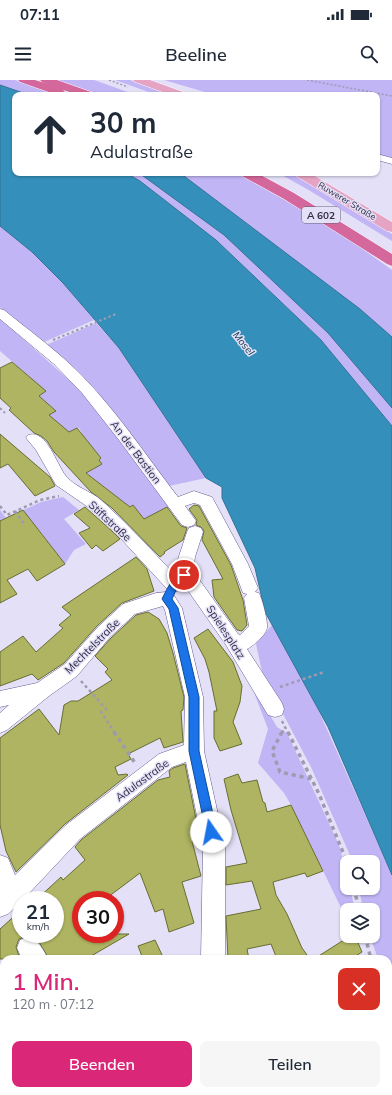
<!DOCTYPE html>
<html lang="de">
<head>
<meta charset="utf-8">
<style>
	body { margin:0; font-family:Mulish,sans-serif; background:#f6f6f7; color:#1f2937; height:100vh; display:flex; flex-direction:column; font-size:15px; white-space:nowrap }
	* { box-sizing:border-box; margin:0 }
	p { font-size:13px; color:#747a83 }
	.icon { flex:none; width:22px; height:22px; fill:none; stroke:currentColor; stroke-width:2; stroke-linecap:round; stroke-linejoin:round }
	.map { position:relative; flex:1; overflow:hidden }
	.details { position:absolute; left:0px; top:875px; width:392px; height:140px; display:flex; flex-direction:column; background:#fff; border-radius:12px 12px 0 0; box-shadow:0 1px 3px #0004 }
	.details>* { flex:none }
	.guide { position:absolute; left:12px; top:12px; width:368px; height:84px; border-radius:8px; box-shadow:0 1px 3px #0004; background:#fff; color:#1f2937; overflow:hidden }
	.tools { position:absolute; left:340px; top:775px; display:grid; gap:8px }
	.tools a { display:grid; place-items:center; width:40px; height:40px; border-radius:8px; background:#fff; box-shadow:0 1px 3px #0004; font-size:20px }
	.speed { position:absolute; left:12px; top:811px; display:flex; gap:8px; font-size:20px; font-weight:700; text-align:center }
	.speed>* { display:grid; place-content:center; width:52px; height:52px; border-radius:50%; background:#fff; box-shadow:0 1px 3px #0004; line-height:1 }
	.speed small { font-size:10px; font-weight:400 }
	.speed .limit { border:6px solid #d22; background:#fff; color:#111 }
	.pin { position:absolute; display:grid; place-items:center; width:34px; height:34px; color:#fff; margin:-17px; border:2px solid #fff; border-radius:50%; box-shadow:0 1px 4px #0007 }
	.me { position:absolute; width:44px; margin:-22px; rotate:348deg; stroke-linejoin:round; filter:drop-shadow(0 0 3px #0008) }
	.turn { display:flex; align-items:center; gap:14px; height:84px; padding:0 12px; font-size:18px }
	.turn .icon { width:52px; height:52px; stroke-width:2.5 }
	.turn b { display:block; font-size:28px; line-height:34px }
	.round { display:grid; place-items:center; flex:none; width:42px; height:42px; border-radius:8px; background:#f6f6f7 }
	.overview { display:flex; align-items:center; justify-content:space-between; height:68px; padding:0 12px }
	h1 { font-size:24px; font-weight:600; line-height:30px; color:#db2777 }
	.button { display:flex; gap:8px; margin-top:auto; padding:8px 12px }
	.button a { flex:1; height:46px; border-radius:8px; background:#db2777; color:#fff; font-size:16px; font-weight:600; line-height:46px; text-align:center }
	.button a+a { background:#f6f6f7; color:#1f2937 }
	.status { display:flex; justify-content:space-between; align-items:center; height:28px; padding:0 20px; background:#fff; direction:ltr }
	.status svg { height:11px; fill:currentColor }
	header { display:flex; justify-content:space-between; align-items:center; height:52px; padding:0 12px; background:#fff; font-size:18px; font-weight:600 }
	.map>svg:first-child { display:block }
</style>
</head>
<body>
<div class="status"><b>07:11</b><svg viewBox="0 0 49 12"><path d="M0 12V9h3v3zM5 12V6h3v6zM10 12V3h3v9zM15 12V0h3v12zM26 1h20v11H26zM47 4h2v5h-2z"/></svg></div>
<header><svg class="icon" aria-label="menu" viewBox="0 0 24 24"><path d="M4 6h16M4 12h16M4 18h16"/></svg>Beeline<svg class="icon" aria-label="search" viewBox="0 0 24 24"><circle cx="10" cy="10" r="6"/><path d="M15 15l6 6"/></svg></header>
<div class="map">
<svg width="392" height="1015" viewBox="0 0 392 1015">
	<rect width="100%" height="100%" fill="#e3e0f7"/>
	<g fill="#c1b5f6">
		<path d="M0,0H15L59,15H29L0,5Z"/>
		<path d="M56,0H94L136,15H100Z"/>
		<path d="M115,0H130L174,15H157Z"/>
		<path d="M164,0H392V82L377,77V15H215Z"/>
		<path d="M126,93H139L146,97L224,155L328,253L392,328V346L321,260L216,160L140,101Z"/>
		<path d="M180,93H238L332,147L392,190V257L360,229Z"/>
		<path d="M278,93H294L392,154V161L307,109Z"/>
		<path d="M0,146L32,172L63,203L94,240L44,262L4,232L0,227Z"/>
		<path d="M0,238L90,319L170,426L147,443L133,425L130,427L85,392L102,384L99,380L101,378L96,372L74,356L82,353L79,348L65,354C60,346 56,338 46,336L56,331L39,316L30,297L0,271Z"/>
		<path d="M96,243L119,268L206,398L169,406L46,265Z"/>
		<path d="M63,417L79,430L64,439L86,464L74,470L65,484L35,445L21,450L10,436L0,441V430L6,438L41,422Z"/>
		<path d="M272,545L304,598L392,795V915L388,905V879H378L370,856H373V830H363L359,808H373V782H353L311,687L263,596L256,564Z"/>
		<path d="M249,599L273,633L271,637L277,647L287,653L339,765L347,795V808H350L355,830H347V840L291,725L284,713L258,683L268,649Z"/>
	</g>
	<g fill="#3490bb" stroke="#337297">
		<path d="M0,5L29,15H15V93H126L140,101L216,160L321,260L392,346V795L328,647L265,532L255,488L222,418V407L206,398L119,268L63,203L32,172L0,146Z"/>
		<path d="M139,93H180L360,229L392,257V328L328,253L224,155Z"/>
	</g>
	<g fill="#aeb461" stroke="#696d33">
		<path d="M12,282L46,311L39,316L56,331L49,335L69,352L77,348L101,378L99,380L102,384L86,393L130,427L133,425L144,439L167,427L181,446L187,448L183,460L164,472L165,473L160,477L112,428L91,412L54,372L47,361L41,356L34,353L9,330L11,328L0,318V288Z"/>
		<path d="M0,354L50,397L55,406L35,416L8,384L0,388Z"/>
		<path d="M194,425L199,426L231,485L243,520L247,545L242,551L237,550L214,517L212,500L223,499L202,460L204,451L201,447L196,445L197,440L189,429Z"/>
		<path d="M85,427L112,451L120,459L103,471L96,465L92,469L79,453L90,448L74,434Z"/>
		<path d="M23,430L65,484L37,501L28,489L7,500L17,514L0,523V441Z"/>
		<path d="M136,477L147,489L154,511L122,523L97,546L64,583L38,600L32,594L0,606V572L23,556L36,572L63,548L59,545L71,535L62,527Z"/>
		<path d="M148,532L159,539L167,553L173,573L184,617L183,630L181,631L183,662L164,668L160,658L128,674L131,679L115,687L118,695L127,694L128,695L65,744L16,792L6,771L0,745V658L39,629L59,655L64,625L71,621H78L112,600L105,592L108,589L95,576L111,558L136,535Z"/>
		<path d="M208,549L233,582L242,606L240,622L233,642L242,664L220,671L214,658V631H217L209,592L205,579L194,558Z"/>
		<path d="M185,684L200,759L192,761L201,796L182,802L194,843L169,852L163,829L155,832L140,793L104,820H81V854H129L86,879H49L39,862L27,856L19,859L16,867L20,879H0V849L21,830V854H55V820H36L61,797L63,800L85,780L75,767L81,760L158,700L170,697L169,691L173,688Z"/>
		<path d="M238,694L242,703L257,700L263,722L265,723L267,732L291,725L323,791L307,797L305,793L273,802L276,815L287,834L302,868L310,879H277L271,864L247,869L249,879H228L226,836L261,829L252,801L226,805V787L247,783L231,730L224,699Z"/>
		<path d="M350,856H355L362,872L351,879H314Z"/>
		<path d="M155,860L164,879H143L138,866Z"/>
	</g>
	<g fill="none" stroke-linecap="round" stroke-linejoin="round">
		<defs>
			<g id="minor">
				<path d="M377,74L392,78V84L377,80Z"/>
				<path d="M0,229L4,230C27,249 51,266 73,287C113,325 144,373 178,417L194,411L212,417L248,484L258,508L255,512L259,513C262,519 268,541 267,548C266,555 253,566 247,569L282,623L284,629L282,635L275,637L268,635L226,565L189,512L182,504L180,510L174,512L168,510L113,450L88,427L56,405L36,370L26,358L28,355C47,349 56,384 66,396C73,406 92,412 101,420C128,444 152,471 176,496L177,482L187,452L189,448L195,446L201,448L203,452L195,477L193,493L201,502L238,554L240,555L249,546L244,518L247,514L243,513L232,484L200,425L194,423L185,426L196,441L194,445L188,447L182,445L119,360L82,313L54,284L0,239Z"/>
				<path d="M167,512L173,514L182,528L203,617L204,671L225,766V879H201L203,766L186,682L172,687L80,759L20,823L8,834L0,837V775L8,778L15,795L66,745L159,674L184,665L185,617L165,530L163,526L135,534L110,557L77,596L49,616L7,650L0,653V633L9,625L0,627V611L37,603L65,584L98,547L123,524L156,513Z"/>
				<path d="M28,857C39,861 43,869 48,879H22L17,868L20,860Z"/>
				<path d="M129,1011H157L158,1015L160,1011H187L185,1015H131Z"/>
			</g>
			<g id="major">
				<path d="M133,0H150L186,13L188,15H171L135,2Z"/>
				<path d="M294,93H310L392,142V152L387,151L296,96Z"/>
			</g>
			<g id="highway">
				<path d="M18,0H35L48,4L42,2L40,0H57L94,13L96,15H79L63,10L65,12L63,14L57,15L20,2Z"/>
				<path d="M240,93H257L294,113L392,174V186L387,184L284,119L242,96Z"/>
			</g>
		</defs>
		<use href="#minor" stroke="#665c8f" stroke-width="1"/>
		<use href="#major" stroke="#fff" stroke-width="1"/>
		<use href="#highway" stroke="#fff" stroke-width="1"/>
		<g stroke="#9e9bb1" stroke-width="1.5" stroke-dasharray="2 2" stroke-linecap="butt">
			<path d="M109,0L128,7"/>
			<path d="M307,0L392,16"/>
		</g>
		<g stroke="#9e9bb1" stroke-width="2" stroke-dasharray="2.5 2.5" stroke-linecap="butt">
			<path d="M53,260L116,234"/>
			<path d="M0,328L5,333"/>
		</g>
		<g stroke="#9e9bb1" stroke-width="2.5" stroke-dasharray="3 3" stroke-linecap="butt">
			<path d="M0,426L7,435L40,420L59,416"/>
			<path d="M15,431L24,444"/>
			<path d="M81,601L106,629L101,632L115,653"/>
			<path d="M280,607L324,592"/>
			<path d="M282,641L288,653"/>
			<path d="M282,653L285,647"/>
		</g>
		<g stroke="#9e9bb1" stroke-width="3.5" stroke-dasharray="4 4" stroke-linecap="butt">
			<path d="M114,652L135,683"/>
			<path d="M282,652L272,671L280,692L312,699"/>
			<path d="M288,652L319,714L347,782"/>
			<path d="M354,808L359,830"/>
			<path d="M365,856L371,879"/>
			<path d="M365,879L370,876"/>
			<path d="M388,925L392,935"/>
		</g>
		<use href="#minor" fill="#fff" fill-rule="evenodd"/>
		<use href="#major" fill="#e5a4c3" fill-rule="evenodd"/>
		<use href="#highway" fill="#d4679b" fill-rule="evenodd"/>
	</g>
	<path fill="#1a73e8" stroke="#114b97" d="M184,491L189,495L177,508L172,519L178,528L199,617V671L217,752L215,756L211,758L207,756L206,752L189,671V617L169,529L162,519C167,509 173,495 184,491Z"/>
	<g text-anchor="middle" stroke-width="3" stroke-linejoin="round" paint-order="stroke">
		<g font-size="9" fill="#302c42" stroke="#e3e0f7">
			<text transform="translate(347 121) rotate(31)" y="3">Ruwerer Straße</text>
		</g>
		<rect fill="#e3e0f7" stroke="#666278" stroke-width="1" x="302" y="127" width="38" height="16" rx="3"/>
		<g font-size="10" font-weight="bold" fill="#302c42">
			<text x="321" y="139">A 602</text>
		</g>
		<g font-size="10" font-style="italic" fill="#0d3648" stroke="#e3e0f7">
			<text transform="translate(244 263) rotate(51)" y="4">Mosel</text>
		</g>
		<g font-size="11" fill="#302c42" stroke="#e3e0f7">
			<text transform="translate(136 372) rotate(53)" y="4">An der Bastion</text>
			<text transform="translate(110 441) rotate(43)" y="4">Stiftstraße</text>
			<text transform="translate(226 552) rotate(57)" y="4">Spielesplatz</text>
			<text transform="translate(92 566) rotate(-45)" y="4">Mechtelstraße</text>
			<text transform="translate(142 700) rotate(-36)" y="4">Adulastraße</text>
		</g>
	</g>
</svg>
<div class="tools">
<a><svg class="icon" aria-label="search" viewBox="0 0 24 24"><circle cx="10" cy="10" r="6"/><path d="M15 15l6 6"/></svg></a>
<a><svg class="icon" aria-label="layers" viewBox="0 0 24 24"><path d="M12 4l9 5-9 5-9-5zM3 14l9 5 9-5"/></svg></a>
</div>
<div class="speed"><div>21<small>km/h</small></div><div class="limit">30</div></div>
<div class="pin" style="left:184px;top:495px;background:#d93025"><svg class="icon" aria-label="arrive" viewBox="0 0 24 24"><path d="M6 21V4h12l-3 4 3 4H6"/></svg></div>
<svg class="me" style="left:211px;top:752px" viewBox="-20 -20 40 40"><circle r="19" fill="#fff"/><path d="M0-13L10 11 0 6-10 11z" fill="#1a73e8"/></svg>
<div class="guide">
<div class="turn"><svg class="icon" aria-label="ahead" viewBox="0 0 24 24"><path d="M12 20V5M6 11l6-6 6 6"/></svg><div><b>30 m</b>Adulastraße</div></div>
</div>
<section class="details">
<div class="overview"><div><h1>1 Min.</h1><p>120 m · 07:12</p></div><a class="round" style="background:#d93025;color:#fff"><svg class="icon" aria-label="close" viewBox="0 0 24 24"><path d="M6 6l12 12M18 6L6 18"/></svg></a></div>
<div class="button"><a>Beenden</a><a>Teilen</a></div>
</section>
</div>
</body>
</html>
